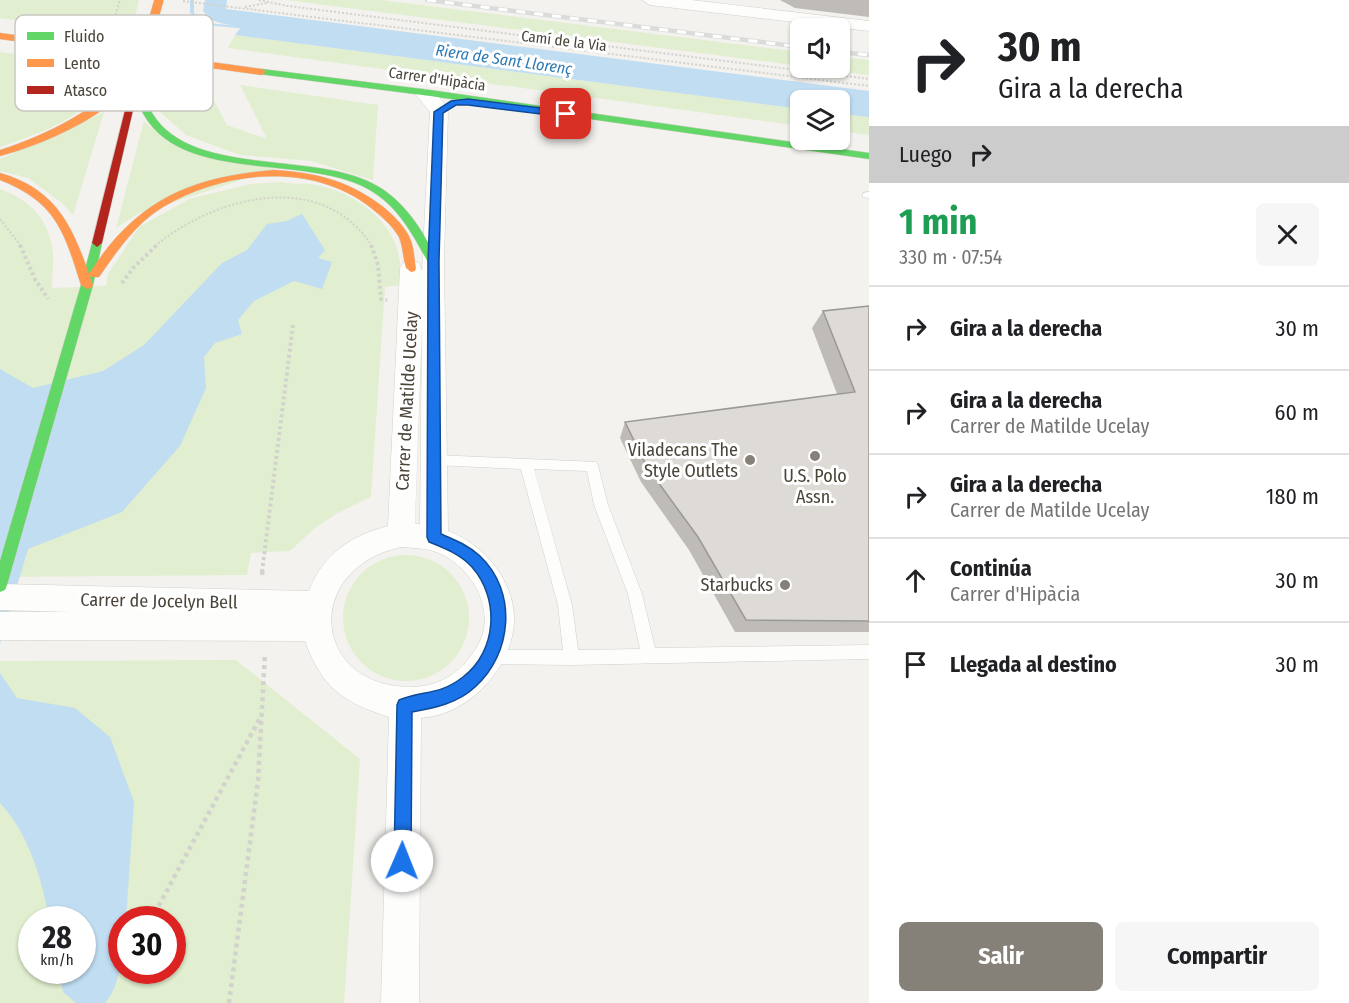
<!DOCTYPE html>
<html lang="es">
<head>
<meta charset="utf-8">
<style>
	body { margin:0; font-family:"Fira Sans Condensed",sans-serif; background:#f6f6f6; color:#202124; height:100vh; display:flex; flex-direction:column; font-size:22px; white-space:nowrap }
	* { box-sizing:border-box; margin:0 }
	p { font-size:20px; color:#757577 }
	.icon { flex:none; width:33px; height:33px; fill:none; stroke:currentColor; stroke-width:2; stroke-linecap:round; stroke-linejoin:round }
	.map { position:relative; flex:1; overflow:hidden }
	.drawer { display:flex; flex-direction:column; background:#fff; width:480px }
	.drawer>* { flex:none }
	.top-card { background:#fff; color:#202124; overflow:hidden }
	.buttons { position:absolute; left:790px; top:18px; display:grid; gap:12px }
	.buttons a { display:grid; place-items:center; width:60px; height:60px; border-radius:9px; background:#fff; box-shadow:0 2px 4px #0004; font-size:30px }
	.speed { position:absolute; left:18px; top:906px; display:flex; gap:12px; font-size:30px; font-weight:700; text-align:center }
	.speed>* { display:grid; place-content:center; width:78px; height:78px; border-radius:50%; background:#fff; box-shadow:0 2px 4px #0004; line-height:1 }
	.speed small { font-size:15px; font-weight:400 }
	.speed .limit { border:9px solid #d22; background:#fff; color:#111 }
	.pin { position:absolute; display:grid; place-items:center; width:51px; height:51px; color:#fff; margin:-26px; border-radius:12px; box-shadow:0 3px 9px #0006 }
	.me { position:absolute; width:66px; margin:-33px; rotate:1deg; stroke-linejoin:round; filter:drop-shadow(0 0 4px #0008) }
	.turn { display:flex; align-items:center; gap:21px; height:126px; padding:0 30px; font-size:27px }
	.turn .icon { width:78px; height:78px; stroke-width:2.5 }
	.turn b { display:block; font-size:42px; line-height:51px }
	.then { display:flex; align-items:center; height:57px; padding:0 30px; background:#0003; gap:12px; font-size:22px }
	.round { display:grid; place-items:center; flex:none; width:63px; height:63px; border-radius:9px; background:#f6f6f6 }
	.headline { display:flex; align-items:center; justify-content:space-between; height:102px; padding:0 30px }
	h1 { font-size:36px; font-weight:700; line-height:45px; color:#1e9e55 }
	.button { display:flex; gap:12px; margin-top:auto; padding:12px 30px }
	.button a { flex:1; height:69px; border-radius:9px; background:#868178; color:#fff; font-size:24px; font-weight:700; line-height:69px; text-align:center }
	.button a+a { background:#f6f6f6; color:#202124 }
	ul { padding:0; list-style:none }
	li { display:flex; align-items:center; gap:18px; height:84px; padding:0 30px; border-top:2px solid #e0e0e0 }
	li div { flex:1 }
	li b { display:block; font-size:22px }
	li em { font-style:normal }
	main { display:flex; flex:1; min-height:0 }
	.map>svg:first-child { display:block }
</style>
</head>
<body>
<main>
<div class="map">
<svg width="869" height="1003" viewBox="0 0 869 1003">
	<rect width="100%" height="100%" fill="#f4f2ee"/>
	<g fill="#e1eecf" fill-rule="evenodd">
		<path d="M0,0H139L130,36L0,18Z"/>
		<path d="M286,0H381L801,52V66Z"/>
		<path d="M235,35L801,109V126L228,48Z"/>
		<path d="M0,52L115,67C87,118 52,129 0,147Z"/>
		<path d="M840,57L869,60V75L811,68H840Z"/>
		<path d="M157,73L203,80L227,125L267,139L240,85L378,105L373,180L311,161L240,155L186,135L159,111L153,91Z"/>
		<path d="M104,112L73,215L62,203L28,178L0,171V159Z"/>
		<path d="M840,114L869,117V135L840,131Z"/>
		<path d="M144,121L169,143L275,169L139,213L116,228Z"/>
		<path d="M281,182C292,185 303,182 316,185C352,191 393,220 399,257C401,266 400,276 401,285L385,287L371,497L336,514L315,528L290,551L251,553L247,575L0,577V189C31,200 50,221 53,254C54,265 52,277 52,288L106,286L108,274L139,227L189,199L250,184Z"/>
		<circle cx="406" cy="618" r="63"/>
		<path d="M236,660L360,759L344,1003H0V661ZM32,920H82V970H32ZM122,920H172V970H122Z"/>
	</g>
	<g fill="#c0ddf1">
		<path d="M205,0H227L226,9L869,91V117L840,114V100H801V109L235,35L241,27C227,24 209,24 203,10Z"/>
		<path d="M302,214L325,250L318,258L332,262L322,289L294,281L254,301L238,320L242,334L215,343L204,357L206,388L180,446L122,512L28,549L0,644V369L33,388L103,371L144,345L222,263L247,250L267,224L287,221Z"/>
		<path d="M0,673L17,698L75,708L110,737L134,802L126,919L122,920C122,948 124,980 105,1003H76L63,992L59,971L82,970V920L49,919C42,879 29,834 0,803Z"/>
	</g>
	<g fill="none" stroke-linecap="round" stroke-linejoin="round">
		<path fill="#c0ddf1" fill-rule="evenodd" d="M190,0H194V13L208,23L248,27L250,28L248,29L205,25L190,13Z"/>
		<defs>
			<g id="lane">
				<path d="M869,192V198L863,197V193Z"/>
				<path d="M435,455L597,462L608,505L642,594L655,648L869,645V659L571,665L490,664L485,662L482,657L485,652L490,650H563L558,605L521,469L435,465L430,464L428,460L430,456ZM534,469L587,471L594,505L628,594L640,649L578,650L572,605Z"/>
			</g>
			<g id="street">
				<path d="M642,0H691L869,21V31L650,5Z"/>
				<path d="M424,89C434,91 446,101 448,112L444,261L448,531C484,544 516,582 514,623C511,670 468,715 421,718L419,1003H381L389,717C343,702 322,688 305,641L0,640V612H72L0,610V584L309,591C323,554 350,536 388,526L400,268L403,263L411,260L419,263L422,271L430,112L415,94L418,90ZM422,324L420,524H415ZM401,547C414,548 429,548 441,554C473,569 497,612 478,645C463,671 442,686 412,687C312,688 301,569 401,547Z"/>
			</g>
			<g id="fast">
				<path d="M262,69L430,90L869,153V159L430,96L259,74L258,72Z"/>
				<path d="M137,73L141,76C144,86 144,98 149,107C184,181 317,148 379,187C407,204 424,233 438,261L437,264H429C414,237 400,209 373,192C310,151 175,188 140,107C135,98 135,86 133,76Z"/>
				<path d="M97,239L102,243L93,285L7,585L5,590L0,592V561L81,285L92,243Z"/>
			</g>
			<g id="slow">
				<path d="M0,33L262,69L266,72L262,75L0,39Z"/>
				<path d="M134,74L141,76C106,116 51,142 0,156V150C51,134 94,109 134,74Z"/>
				<path d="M274,170C317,173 347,180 382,206C393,215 406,227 411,241C414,249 414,259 416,268L415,271L411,272L406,268C403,258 403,246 399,237C392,225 381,216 370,207C312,162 225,170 163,207C136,223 117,251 99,277H91L89,274C136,200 190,177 274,170Z"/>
				<path d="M0,173C60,190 74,231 93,285L91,288L87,289L81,285C64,231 56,202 0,180Z"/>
			</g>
			<path id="jam" d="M134,74L141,76L102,243L97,247L92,243Z"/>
		</defs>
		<use href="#lane" stroke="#d2d0cb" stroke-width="1"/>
		<use href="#street" stroke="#d2d0cb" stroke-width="1"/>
		<use href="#fast" stroke="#d3cfc5" stroke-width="1"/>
		<use href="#slow" stroke="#d3cfc5" stroke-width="1"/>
		<use href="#jam" stroke="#d3cfc5" stroke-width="1"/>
		<g stroke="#d3d2cc" stroke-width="2" stroke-dasharray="2 2" stroke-linecap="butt">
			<path d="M259,0L288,6L869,79"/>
			<path d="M183,1L869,86"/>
			<path d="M245,7L267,3"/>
			<path d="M110,34L120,0"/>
			<path d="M0,219L21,246"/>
			<path d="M155,246C216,196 321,168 372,246"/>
		</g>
		<g stroke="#d3d2cc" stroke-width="4" stroke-dasharray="3 3" stroke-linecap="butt">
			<path d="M20,245L35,279L48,299"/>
			<path d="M371,245L378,265L381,299L387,300"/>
			<path d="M122,283L133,268L157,245"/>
			<path d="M262,572L293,325"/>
		</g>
		<g stroke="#d3d2cc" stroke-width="4.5" stroke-dasharray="4 4" stroke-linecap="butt">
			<path d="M262,571L263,577"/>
			<path d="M151,920L260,718"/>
			<path d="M229,1003L258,781L265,653"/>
		</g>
		<use href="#lane" fill="#fdfdfc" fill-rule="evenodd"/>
		<use href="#street" fill="#fdfdfc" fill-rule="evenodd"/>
		<use href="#fast" fill="#63d668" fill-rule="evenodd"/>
		<use href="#slow" fill="#ff974d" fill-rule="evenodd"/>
		<use href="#jam" fill="#b3261e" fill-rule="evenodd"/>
		<defs>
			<g id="rail">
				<path d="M427,0L801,47"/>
				<path d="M840,52L869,55"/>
			</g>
		</defs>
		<use href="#rail" stroke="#dbdbda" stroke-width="4.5"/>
		<use href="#rail" stroke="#fff" stroke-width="3" stroke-dasharray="9" stroke-linecap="butt"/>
		<defs>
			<path id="slow-bridge" d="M137,76L159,0"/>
		</defs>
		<use href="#slow-bridge" stroke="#d3cfc5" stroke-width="10" stroke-linecap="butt"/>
		<use href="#slow-bridge" stroke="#ff974d" stroke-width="9"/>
	</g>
	<g fill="#bfbcb8">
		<path d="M780,0H869V17L795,8Z"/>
		<path d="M869,306V632H735L689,550L641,482L620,438L625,422L837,394L812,328L823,311Z"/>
	</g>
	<path fill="#dedbd6" stroke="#9b9996" stroke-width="1.5" d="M869,306V621L746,620L698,537L647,467L625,422L855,392L823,311Z"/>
	<path fill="#1a73e8" stroke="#114b97" stroke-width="1.5" d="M468,99L566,111L571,114L566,117L468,105H456L443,113L439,261L441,534C455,540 468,545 480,556C518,592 512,654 475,687C458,703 435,708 412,712L411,861L409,868L402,870L396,868L394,861L397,705L399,700C422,690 439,696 463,677C497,651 500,599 472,567C460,554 444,548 429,542L427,537L428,261L434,112L451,101Z"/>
	<g fill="#868178" stroke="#fff" stroke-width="2">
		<circle cx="815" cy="456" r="6"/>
		<circle cx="750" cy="460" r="6"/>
		<circle cx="785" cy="585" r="6"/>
	</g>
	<g text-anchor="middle" stroke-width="6" stroke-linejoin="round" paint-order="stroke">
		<g font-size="15" fill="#4b4439" stroke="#fff">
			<text transform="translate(564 41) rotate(7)" y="5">Camí de la Via</text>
			<text transform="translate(437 79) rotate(8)" y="5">Carrer d'Hipàcia</text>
		</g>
		<g font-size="16" font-style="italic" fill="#2e7ab2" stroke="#fff">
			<text transform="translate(504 59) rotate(8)" y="6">Riera de Sant Llorenç</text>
		</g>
		<g font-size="18" fill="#4b4439" stroke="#fff">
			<text transform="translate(407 401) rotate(-87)" y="6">Carrer de Matilde Ucelay</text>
			<text transform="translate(159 601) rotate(1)" y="6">Carrer de Jocelyn Bell</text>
		</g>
		<g font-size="18" fill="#4b4439" stroke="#fff" text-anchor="end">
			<text x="738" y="456">Viladecans The<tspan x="738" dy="21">Style Outlets</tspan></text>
			<text x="815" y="482" text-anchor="middle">U.S. Polo<tspan x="815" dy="21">Assn.</tspan></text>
			<text x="773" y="591">Starbucks</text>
		</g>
	</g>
	<rect x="15" y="15" width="198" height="96" rx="9" fill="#fff" stroke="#c9c7c4" stroke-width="1.5"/>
	<rect x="27" y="32" width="27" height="8" fill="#63d668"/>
	<rect x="27" y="59" width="27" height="8" fill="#ff974d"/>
	<rect x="27" y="86" width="27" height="8" fill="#b3261e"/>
	<g font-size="16" fill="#4b4439">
		<text x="64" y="42">Fluido</text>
		<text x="64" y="69">Lento</text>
		<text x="64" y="96">Atasco</text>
	</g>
</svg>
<div class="buttons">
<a><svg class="icon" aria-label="sound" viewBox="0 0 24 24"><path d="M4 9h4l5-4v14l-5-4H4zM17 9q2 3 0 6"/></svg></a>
<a><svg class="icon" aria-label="layers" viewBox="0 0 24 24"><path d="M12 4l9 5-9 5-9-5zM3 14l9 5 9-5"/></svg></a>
</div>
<div class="speed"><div>28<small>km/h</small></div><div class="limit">30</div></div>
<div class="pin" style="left:566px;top:114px;background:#d93025"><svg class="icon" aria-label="arrive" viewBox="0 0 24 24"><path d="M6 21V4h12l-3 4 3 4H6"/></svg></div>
<svg class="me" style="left:402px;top:861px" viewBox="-20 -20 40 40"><circle r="19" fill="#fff"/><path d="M0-13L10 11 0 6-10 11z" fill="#1a73e8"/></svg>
</div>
<section class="drawer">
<div class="top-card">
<div class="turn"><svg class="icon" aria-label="right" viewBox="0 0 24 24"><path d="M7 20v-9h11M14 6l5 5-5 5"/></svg><div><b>30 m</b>Gira a la derecha</div></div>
<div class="then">Luego<svg class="icon" aria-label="right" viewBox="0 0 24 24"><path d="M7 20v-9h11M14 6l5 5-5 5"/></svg></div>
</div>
<div class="headline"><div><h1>1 min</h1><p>330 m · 07:54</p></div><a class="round"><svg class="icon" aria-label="close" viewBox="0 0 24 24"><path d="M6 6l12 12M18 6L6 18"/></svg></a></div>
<ul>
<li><svg class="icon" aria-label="right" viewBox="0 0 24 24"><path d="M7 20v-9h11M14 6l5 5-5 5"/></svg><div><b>Gira a la derecha</b></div><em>30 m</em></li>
<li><svg class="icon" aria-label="right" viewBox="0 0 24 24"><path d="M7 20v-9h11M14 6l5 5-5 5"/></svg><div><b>Gira a la derecha</b><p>Carrer de Matilde Ucelay</p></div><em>60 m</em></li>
<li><svg class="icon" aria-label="right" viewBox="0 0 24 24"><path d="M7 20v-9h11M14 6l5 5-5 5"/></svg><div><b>Gira a la derecha</b><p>Carrer de Matilde Ucelay</p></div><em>180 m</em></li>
<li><svg class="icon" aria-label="ahead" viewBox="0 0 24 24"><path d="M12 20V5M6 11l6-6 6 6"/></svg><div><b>Continúa</b><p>Carrer d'Hipàcia</p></div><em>30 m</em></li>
<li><svg class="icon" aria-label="arrive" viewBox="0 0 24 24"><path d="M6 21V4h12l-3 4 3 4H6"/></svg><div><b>Llegada al destino</b></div><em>30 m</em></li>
</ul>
<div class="button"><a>Salir</a><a>Compartir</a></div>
</section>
</main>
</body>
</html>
